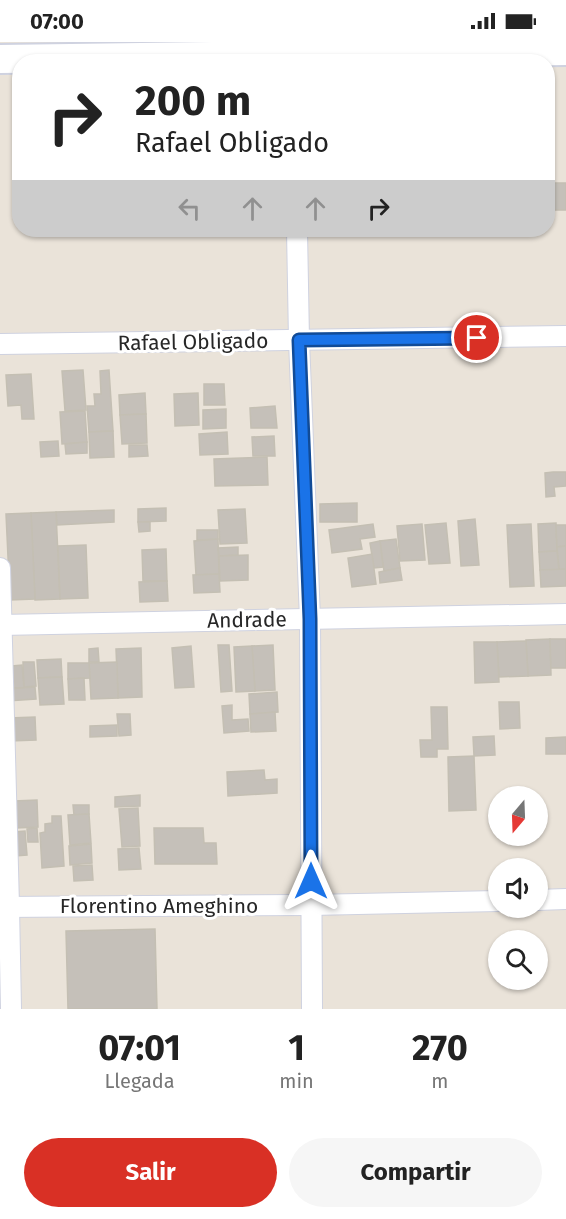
<!DOCTYPE html>
<html lang="es">
<head>
<meta charset="utf-8">
<style>
	body { margin:0; font-family:"Fira Sans",sans-serif; background:#f6f6f6; color:#222; height:100vh; display:flex; flex-direction:column; font-size:22px; white-space:nowrap }
	* { box-sizing:border-box; margin:0 }
	p { font-size:20px; color:#767676 }
	.icon { flex:none; width:33px; height:33px; fill:none; stroke:currentColor; stroke-width:2; stroke-linecap:round; stroke-linejoin:round }
	.map { position:relative; height:967px; overflow:hidden }
	.details { display:flex; flex-direction:column; background:#fff; flex:1 }
	.details>* { flex:none }
	.hud { position:absolute; left:12px; top:12px; width:543px; height:183px; border-radius:24px; box-shadow:0 2px 4px #0004; background:#fff; color:#222; overflow:hidden }
	.needle { width:39px; rotate:199deg }
	.controls { position:absolute; left:488px; top:744px; display:grid; gap:12px }
	.controls a { display:grid; place-items:center; width:60px; height:60px; border-radius:50%; background:#fff; box-shadow:0 2px 4px #0004; font-size:30px }
	.pin { position:absolute; display:grid; place-items:center; width:51px; height:51px; color:#fff; margin:-26px; border:3px solid #fff; border-radius:50%; box-shadow:0 2px 6px #0007 }
	.me { position:absolute; width:66px; margin:-33px; rotate:0deg; stroke-linejoin:round; filter:drop-shadow(0 0 4px #0008) }
	.turn { display:flex; align-items:center; gap:21px; height:126px; padding:0 24px; font-size:27px }
	.turn .icon { width:78px; height:78px; stroke-width:2.5 }
	.turn b { display:block; font-size:42px; line-height:51px }
	.lanes { display:flex; align-items:center; height:57px; padding:0 24px; background:#0003; justify-content:center; gap:30px; direction:ltr }
	.lanes .off { opacity:.35 }
	.eta { display:flex; justify-content:space-evenly; align-items:center; height:102px; text-align:center }
	.eta b { font-size:36px; font-weight:700; line-height:42px }
	.cta { display:flex; gap:12px; margin-top:auto; padding:12px 24px }
	.cta a { flex:1; height:69px; border-radius:36px; background:#d93025; color:#fff; font-size:24px; font-weight:700; line-height:69px; text-align:center }
	.cta a+a { background:#f6f6f6; color:#222 }
	.status { display:flex; justify-content:space-between; align-items:center; height:42px; padding:0 30px; background:#fff; direction:ltr }
	.status svg { height:16px; fill:currentColor }
	.map>svg:first-child { display:block }
</style>
</head>
<body>
<div class="status"><b>07:00</b><svg viewBox="0 0 49 12"><path d="M0 12V9h3v3zM5 12V6h3v6zM10 12V3h3v9zM15 12V0h3v12zM26 1h20v11H26zM47 4h2v5h-2z"/></svg></div>
<div class="map">
<svg width="566" height="967" viewBox="0 0 566 967">
	<rect width="100%" height="100%" fill="#eae3d9"/>
	<g fill="#c5c0b9" stroke="#c4bfb3" stroke-width="1.5">
		<rect x="548" y="141" width="18" height="27"/>
		<path d="M83,328L86,368L65,369L62,329Z"/>
		<path d="M109,328L113,389L89,390L87,364H95L94,352H101L100,329Z"/>
		<path d="M31,332L34,377H22L21,363L8,364L6,333Z"/>
		<path d="M204,342H224L225,363H204Z"/>
		<path d="M145,351L146,372L120,373L119,353Z"/>
		<path d="M198,351L199,383L175,384L174,352Z"/>
		<path d="M275,364L277,386H251L250,366Z"/>
		<path d="M226,367V386L203,387V368Z"/>
		<path d="M85,369L87,400L62,402L60,370Z"/>
		<path d="M146,372L147,401L122,402L120,373Z"/>
		<path d="M113,389L114,415L90,416L89,390Z"/>
		<path d="M227,390L228,412L200,413L199,392Z"/>
		<path d="M274,394L275,414H253L252,395Z"/>
		<path d="M58,399L59,414L41,415L40,400Z"/>
		<path d="M87,400V411L66,412L65,402Z"/>
		<path d="M129,403H147L148,414L129,415Z"/>
		<path d="M267,415L268,443L215,444L214,417Z"/>
		<path d="M553,430H566V444L554,445L555,454L546,455L545,431Z"/>
		<path d="M357,461V480H320V462Z"/>
		<path d="M166,466V479L138,480V467Z"/>
		<path d="M245,467L247,501L220,502L218,468Z"/>
		<path d="M114,468V480L57,483L56,470Z"/>
		<path d="M56,470L60,557L35,558L31,471Z"/>
		<path d="M31,471L35,557L10,558L6,472Z"/>
		<path d="M475,477L479,523L461,524L458,479Z"/>
		<path d="M138,480H150V489L139,490Z"/>
		<path d="M446,481L450,521L429,522L425,483Z"/>
		<path d="M556,481L557,509L539,510L538,482Z"/>
		<path d="M373,482L375,495L360,497L362,507L332,511L329,488Z"/>
		<path d="M422,482L425,518L400,519L397,484Z"/>
		<path d="M531,482L534,544L510,545L507,483Z"/>
		<path d="M556,483H566V504L557,505Z"/>
		<path d="M197,488H218V497L197,498Z"/>
		<path d="M218,497L219,532L196,533L194,499Z"/>
		<path d="M396,497L400,526L384,529L380,499Z"/>
		<path d="M380,499L383,525L374,526L370,501Z"/>
		<path d="M86,503L88,556L60,557L58,504Z"/>
		<path d="M566,504V527L559,528L557,505Z"/>
		<path d="M238,505V513L219,514L218,506Z"/>
		<path d="M166,507L167,539H143L142,508Z"/>
		<path d="M557,509L559,528H540L539,510Z"/>
		<path d="M372,512L376,542L352,545L348,516Z"/>
		<path d="M248,513V538L220,539L219,514Z"/>
		<path d="M400,526L402,538L380,541L379,530Z"/>
		<path d="M566,527V544L541,545L540,528Z"/>
		<path d="M219,532L220,550L194,551L193,533Z"/>
		<path d="M167,539L168,559L140,560L139,540Z"/>
		<path d="M550,597L551,633L528,634L526,598Z"/>
		<path d="M550,597H566V626H551Z"/>
		<path d="M526,599L528,634L499,635L497,600Z"/>
		<path d="M474,600H497L499,640L475,641Z"/>
		<path d="M218,603H229L232,649L221,650Z"/>
		<path d="M273,603L275,648L255,649L252,604Z"/>
		<path d="M191,604L194,645L175,646L172,606Z"/>
		<path d="M252,604L255,649L236,650L234,605Z"/>
		<path d="M98,606L99,620H89V607Z"/>
		<path d="M141,606L142,655L118,656L116,607Z"/>
		<path d="M61,617L62,635L38,636L37,618Z"/>
		<path d="M23,620H34L36,644L24,645Z"/>
		<path d="M117,620L118,656L91,657L89,621Z"/>
		<path d="M68,621H89L90,636L68,637Z"/>
		<path d="M22,623L24,646H13L12,624Z"/>
		<path d="M62,635L64,662L40,663L38,636Z"/>
		<path d="M84,636L85,658H69L68,637Z"/>
		<path d="M35,645L36,657L7,659L6,647Z"/>
		<path d="M277,650L278,670L250,672L249,652Z"/>
		<path d="M499,660H519L520,686L500,687Z"/>
		<path d="M232,663V678L248,677L249,689L224,691L222,664Z"/>
		<path d="M431,665H447L448,707H437V715H421L420,698H432Z"/>
		<path d="M275,670L276,689L251,690L250,672Z"/>
		<path d="M117,672H130L131,693L119,694Z"/>
		<path d="M35,675L36,698L10,699L9,676Z"/>
		<path d="M117,683V694L90,695V684Z"/>
		<path d="M494,694L495,713L474,714L473,695Z"/>
		<path d="M566,695V712H546V696Z"/>
		<path d="M474,714L476,768L449,769L448,715Z"/>
		<path d="M264,728L265,738L277,737V751L228,754L227,730Z"/>
		<path d="M140,753V764L115,765V755Z"/>
		<path d="M37,758L38,785L16,786L14,759Z"/>
		<path d="M73,763H89V772L74,773Z"/>
		<path d="M138,766L140,804L122,805L119,767Z"/>
		<path d="M89,772L91,801L70,803L68,773Z"/>
		<path d="M52,774H61L64,824L42,826L40,791L45,790V782L52,781Z"/>
		<path d="M37,786L38,800H28L27,787Z"/>
		<path d="M154,786H203L204,801H216L217,822H155Z"/>
		<path d="M25,789L27,813L15,814L13,790Z"/>
		<path d="M91,802L92,821L70,823L69,804Z"/>
		<path d="M139,806L141,827L119,828L118,807Z"/>
		<path d="M92,823L93,838L74,839L73,824Z"/>
		<path d="M155,887L157,967H68L66,889Z"/>
	</g>
	<g fill="none" stroke-linecap="round" stroke-linejoin="round">
		<defs>
			<g id="street">
				<path d="M297,188L299,298L310,577L312,967"/>
				<path d="M0,302L566,294"/>
				<path d="M0,526L9,864L11,967"/>
				<path d="M0,583L566,572"/>
				<path d="M537,858L566,857"/>
				<path d="M0,865L311,863L498,859"/>
			</g>
			<path id="secondary" d="M0,17L566,9"/>
		</defs>
		<use href="#street" stroke="#cfd2e0" stroke-width="22"/>
		<use href="#secondary" stroke="#cfd2e0" stroke-width="32"/>
		<use href="#street" stroke="#fff" stroke-width="20"/>
		<use href="#secondary" stroke="#fff" stroke-width="28"/>
	</g>
	<g fill="none" stroke-linecap="round" stroke-linejoin="round">
		<defs>
			<path id="route" d="M311,839L310,577L299,298L477,296"/>
		</defs>
		<use href="#route" stroke="#114b97" stroke-width="15"/>
		<use href="#route" stroke="#1a73e8" stroke-width="10"/>
	</g>
	<g text-anchor="middle" stroke-width="6" stroke-linejoin="round" paint-order="stroke">
		<g font-size="21" fill="#272727" stroke="#fff">
			<text transform="translate(193 300) rotate(-1)" y="7">Rafael Obligado</text>
			<text transform="translate(247 578) rotate(-1)" y="7">Andrade</text>
			<text x="159" y="871">Florentino Ameghino</text>
		</g>
	</g>
</svg>
<div class="controls">
<a><svg class="needle" viewBox="-14 -14 28 28"><path d="M0-13l5 13h-10z" fill="#e53935"/><path d="M0 13l5-13h-10z" fill="#767676"/></svg></a>
<a><svg class="icon" aria-label="sound" viewBox="0 0 24 24"><path d="M4 9h4l5-4v14l-5-4H4zM17 9q2 3 0 6"/></svg></a>
<a><svg class="icon" aria-label="search" viewBox="0 0 24 24"><circle cx="10" cy="10" r="6"/><path d="M15 15l6 6"/></svg></a>
</div>
<div class="pin" style="left:477px;top:296px;background:#d93025"><svg class="icon" aria-label="arrive" viewBox="0 0 24 24"><path d="M6 21V4h12l-3 4 3 4H6"/></svg></div>
<svg class="me" style="left:311px;top:839px" viewBox="-20 -20 40 40"><path d="M0-17L14 15 0 8-14 15z" fill="#1a73e8" stroke="#fff" stroke-width="4"/></svg>
<div class="hud">
<div class="turn"><svg class="icon" aria-label="right" viewBox="0 0 24 24"><path d="M7 20v-9h11M14 6l5 5-5 5"/></svg><div><b>200 m</b>Rafael Obligado</div></div>
<div class="lanes"><svg class="icon off" aria-label="left" viewBox="0 0 24 24"><path d="M17 20v-9H6M10 6l-5 5 5 5"/></svg><svg class="icon off" aria-label="ahead" viewBox="0 0 24 24"><path d="M12 20V5M6 11l6-6 6 6"/></svg><svg class="icon off" aria-label="ahead" viewBox="0 0 24 24"><path d="M12 20V5M6 11l6-6 6 6"/></svg><svg class="icon" aria-label="right" viewBox="0 0 24 24"><path d="M7 20v-9h11M14 6l5 5-5 5"/></svg></div>
</div>
</div>
<section class="details">
<div class="eta">
<div><b>07:01</b><p>Llegada</p></div>
<div><b>1</b><p>min</p></div>
<div><b>270</b><p>m</p></div>
</div>
<div class="cta"><a>Salir</a><a>Compartir</a></div>
</section>
</body>
</html>
